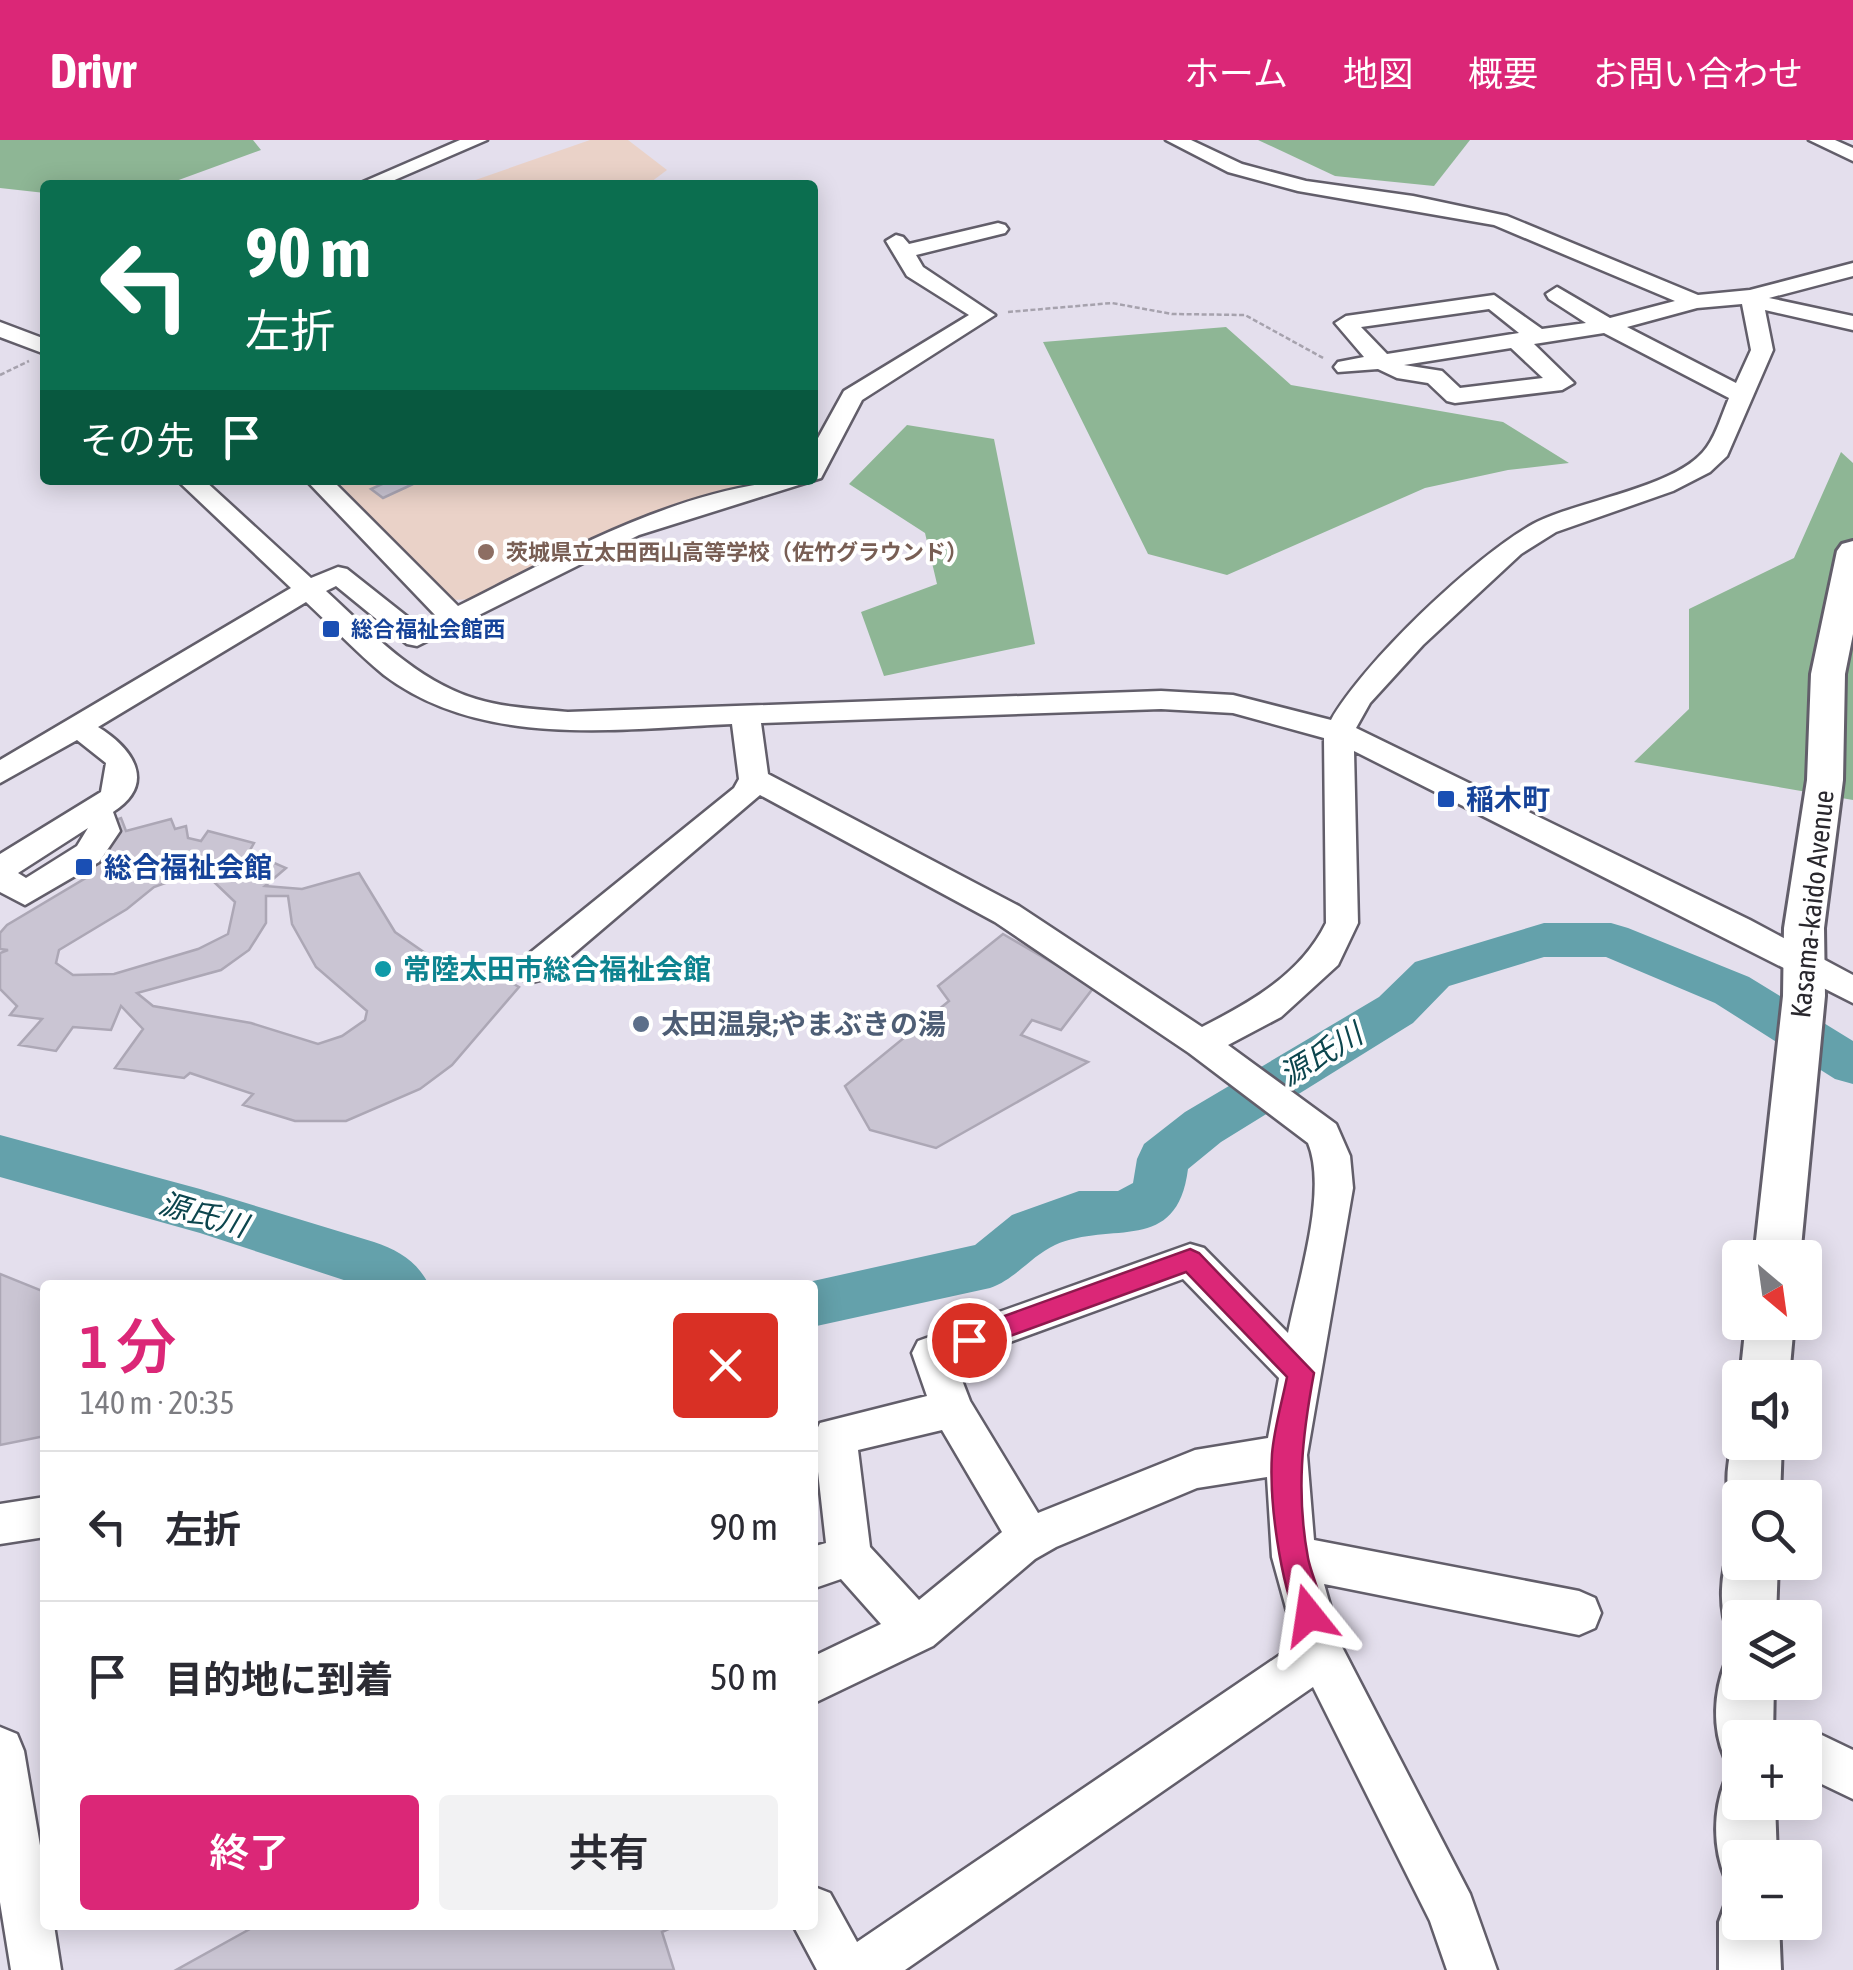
<!DOCTYPE html>
<html lang="ja">
<head>
<meta charset="utf-8">
<style>
	body { margin:0; font-family:"Asap Condensed","Noto Sans JP",sans-serif; background:#f2f2f3; color:#2b2b33; height:100vh; display:flex; flex-direction:column; font-size:38px; white-space:nowrap }
	* { box-sizing:border-box; margin:0 }
	p { font-size:32px; color:#7c7c81 }
	.icon { flex:none; width:55px; height:55px; fill:none; stroke:currentColor; stroke-width:2; stroke-linecap:round; stroke-linejoin:round }
	.map { position:relative; flex:1; overflow:hidden }
	.details { position:absolute; left:40px; top:1140px; width:778px; height:650px; display:flex; flex-direction:column; background:#fff; border-radius:10px; box-shadow:0 5px 25px #0003 }
	.details>* { flex:none }
	.guide { position:absolute; left:40px; top:40px; width:778px; height:305px; border-radius:10px; box-shadow:0 5px 25px #0003; background:#0b6e4f; color:#fff; overflow:hidden }
	.needle { width:65px; rotate:151deg }
	.buttons { position:absolute; left:1722px; top:1100px; display:grid; gap:20px }
	.buttons a { display:grid; place-items:center; width:100px; height:100px; border-radius:10px; background:#fff; box-shadow:0 5px 25px #0003; font-size:50px }
	.pin { position:absolute; display:grid; place-items:center; width:85px; height:85px; color:#fff; margin:-42px; border:5px solid #fff; border-radius:50%; box-shadow:0 2px 10px #0007 }
	.me { position:absolute; width:110px; margin:-55px; rotate:345deg; stroke-linejoin:round; filter:drop-shadow(0 0 8px #0008) }
	.turn { display:flex; align-items:center; gap:35px; height:210px; padding:0 40px; font-size:45px }
	.turn .icon { width:130px; height:130px; stroke-width:2.5 }
	.turn b { display:block; font-size:70px; line-height:85px }
	.then { display:flex; align-items:center; height:95px; padding:0 40px; background:#0003; gap:20px; font-size:38px }
	.round { display:grid; place-items:center; flex:none; width:105px; height:105px; border-radius:10px; background:#f2f2f3 }
	.summary { display:flex; align-items:center; justify-content:space-between; height:170px; padding:0 40px }
	h1 { font-size:60px; font-weight:600; line-height:75px; color:#db2777 }
	.cta { display:flex; gap:20px; margin-top:auto; padding:20px 40px }
	.cta a { flex:1; height:115px; border-radius:10px; background:#db2777; color:#fff; font-size:40px; font-weight:600; line-height:115px; text-align:center }
	.cta a+a { background:#f2f2f3; color:#2b2b33 }
	ul { padding:0; list-style:none }
	li { display:flex; align-items:center; gap:30px; height:150px; padding:0 40px; border-top:2px solid #e1e1e2 }
	li div { flex:1 }
	li b { display:block; font-size:38px }
	li em { font-style:normal }
	header { display:flex; align-items:center; gap:60px; box-sizing:border-box; height:140px; padding:0 50px; background:#db2777; color:#fff }
	header strong { font-size:48px }
	nav { display:flex; gap:55px; margin-inline-start:auto; font-size:35px }
	.map>svg:first-child { display:block }
</style>
</head>
<body>
<header>
<strong>Drivr</strong>
<nav><a>ホーム</a><a>地図</a><a>概要</a><a>お問い合わせ</a></nav>
</header>
<div class="map">
<svg width="1853" height="1830" viewBox="0 0 1853 1830">
	<rect width="100%" height="100%" fill="#e4dfed"/>
	<g fill="#ead2c8">
		<path d="M590,0H628L667,30L647,45H461Z"/>
		<path d="M336,340H768L614,390L480,459L450,460Z"/>
	</g>
	<g fill="#8eb695">
		<path d="M0,0H253L261,10L165,45H45V53L0,48Z"/>
		<path d="M1258,0H1470L1434,46L1335,36Z"/>
		<path d="M1226,187L1291,245L1503,282L1569,323L1508,330L1425,348L1227,435L1148,414L1043,202Z"/>
		<path d="M907,285L994,299L1035,504L884,536L861,472L937,444L925,393L849,344Z"/>
		<path d="M1841,312L1853,323V660L1634,622L1689,569V469L1794,418Z"/>
	</g>
	<g fill="none" stroke-linecap="round" stroke-linejoin="round">
		<g fill="#64a1ab" fill-rule="evenodd">
			<path d="M1544,783H1611L1628,788L1749,837L1853,901V944L1835,939L1715,863L1606,817H1544L1449,846L1413,883L1221,1002L1188,1029C1177,1116 1111,1080 1055,1105C1031,1116 1016,1139 990,1148L812,1187V1145H795L975,1105L1012,1075L1079,1051H1118L1133,1043L1137,1019L1144,1004L1185,972L1379,857L1415,822Z"/>
			<path d="M0,995L200,1049L374,1102C398,1110 417,1121 429,1145H359L200,1093L0,1037Z"/>
		</g>
	</g>
	<g fill="#cac5d3" stroke="#aca7b5" stroke-width="2.5" fill-rule="evenodd">
		<path d="M391,340H403L411,345L383,358L371,349Z"/>
		<path d="M121,678L126,691L171,679L175,689L186,686L188,698L201,701L208,691L254,703L249,712L286,728L265,746L302,749L359,733L395,792L454,833L473,821L519,847L452,925L420,949L346,981H295L243,965L253,954L190,933L184,938L115,928L143,889L121,866L111,890L73,887L56,911L19,905L42,879L10,875L17,866L0,849V813L8,810L0,809V793L7,785L94,733L72,716L88,690ZM182,737L212,740L235,762L228,794L198,809L114,834L73,835L56,823L59,810L127,769L154,747ZM266,756H288L292,784L316,827L367,871L365,880L342,896L318,904L251,883L153,866L137,853L221,830L249,810L266,783Z"/>
		<path d="M1003,794L1094,847L1061,890L1032,880L1021,895L1088,922L936,1008L870,990L845,946L949,861L938,846Z"/>
		<path d="M0,1134L45,1152V1296L0,1305Z"/>
		<path d="M257,1785H677L662,1792L674,1830H176Z"/>
	</g>
	<g fill="none" stroke-linecap="round" stroke-linejoin="round">
		<defs>
			<g id="minor">
				<path d="M460,0H487L383,45H356Z"/>
				<path d="M1166,0H1191L1242,24L1306,41L1413,56L1507,76L1698,155L1750,150L1853,123V136L1769,158L1853,176V190L1765,170L1773,210L1727,316L1710,332L1673,351L1556,392L1521,414L1423,505L1370,563L1356,588L1750,780L1853,835V863L1354,611L1358,783L1338,825L1281,877L1228,905L1336,984L1350,1016L1353,1048L1307,1315L1314,1400L1579,1451L1595,1458L1601,1473L1595,1488L1579,1495L1324,1444L1342,1507L1470,1754L1497,1830H1447L1430,1781L1313,1547L905,1830H817L793,1785H812V1746L830,1753L857,1802L1296,1504L1272,1417L1267,1337L1197,1348L1056,1407L1035,1419L933,1506L812,1564V1517L881,1484L841,1439L812,1449V1407L826,1403L814,1296L820,1283L927,1256L912,1213L918,1201L1190,1104L1204,1108L1288,1193C1298,1141 1328,1051 1308,1003L1189,913L995,782L760,655L544,839L532,842L520,839L515,830L520,821L734,648L739,639L732,584C618,589 482,609 384,535C357,513 332,486 306,462L98,587C132,608 158,643 113,672L120,691L99,722L25,765L0,752V714L101,652L106,623L77,600L0,643V620L291,448L177,340H204L311,438L338,427L347,429L419,486L437,477L306,340H332L458,466C564,413 692,340 812,340V309L844,251L969,175L907,136L886,101L896,95L903,97L909,104L998,83L1005,85L1008,89L1005,93L916,115L923,127L995,175L862,260L821,338L639,395L417,506L407,504L336,446L326,451C371,492 416,541 476,559C505,568 538,569 568,572L1161,551L1233,555L1331,580C1364,522 1474,417 1533,384C1577,360 1679,348 1707,307C1717,293 1722,274 1729,258L1604,193L1534,204L1574,243L1562,250L1455,263L1447,261L1428,243L1397,238L1378,229L1338,232L1334,227L1338,222L1364,217L1335,183L1346,176L1494,155L1542,189L1586,183L1549,159L1546,154L1557,147L1610,178L1675,161L1494,85L1298,51L1228,32ZM1742,164L1751,210L1736,243L1627,187L1697,168ZM1489,169L1519,193L1387,214L1361,187ZM1511,208L1543,238L1460,248L1442,231L1404,225ZM1161,569L1233,573L1324,598L1326,783C1301,834 1251,862 1202,887L1019,766L768,634L761,583ZM88,688L77,706L26,738L18,733ZM1183,1139L1279,1238L1268,1298L1195,1310L1038,1373L970,1261L955,1222ZM942,1290L1002,1392L919,1460L870,1407L858,1310Z"/>
				<path d="M1809,0H1835L1853,8V21Z"/>
				<path d="M0,182L45,199V214L0,197Z"/>
				<path d="M45,1357V1397L0,1404V1364Z"/>
				<path d="M0,1587L17,1594L24,1611L45,1735V1785H54L61,1830H11L0,1762Z"/>
				<path d="M1805,1587L1853,1610V1659L1805,1636V1598H1787Z"/>
			</g>
			<g id="major">
				<path d="M1853,401V494L1845,534L1843,640L1824,788L1825,856L1800,1118H1754L1783,856L1784,788L1807,640L1811,534L1837,411L1842,404Z"/>
				<path d="M1746,1182H1794L1789,1238L1740,1239Z"/>
				<path d="M1740,1285V1302H1782L1780,1358H1740V1377C1719,1359 1728,1307 1740,1285Z"/>
				<path d="M1740,1401V1422H1778L1776,1478H1740V1501L1730,1497C1718,1468 1720,1432 1732,1404Z"/>
				<path d="M1740,1517V1542H1774L1773,1598H1740V1624L1725,1618C1712,1588 1714,1552 1726,1522Z"/>
				<path d="M1740,1635V1662H1775L1777,1718H1740V1745L1726,1739C1713,1708 1713,1672 1725,1641Z"/>
				<path d="M1740,1755V1782H1779L1781,1830H1719V1782L1727,1760Z"/>
			</g>
		</defs>
		<use href="#minor" stroke="#625e6a" stroke-width="5"/>
		<use href="#major" stroke="#625e6a" stroke-width="6"/>
		<g stroke="#a6a2ad" stroke-width="2.5" stroke-dasharray="5 2.5" stroke-linecap="butt">
			<path d="M1008,172L1112,163L1172,174L1245,175L1325,219"/>
			<path d="M0,235L29,221"/>
		</g>
		<use href="#minor" fill="#fff" fill-rule="evenodd"/>
		<use href="#major" fill="#fff" fill-rule="evenodd"/>
	</g>
	<path fill="#db2777" stroke="#8e194d" stroke-width="2.5" d="M1190,1109L1199,1113L1314,1233C1302,1297 1296,1353 1308,1418C1312,1439 1328,1465 1319,1485L1309,1489L1299,1485C1280,1441 1269,1362 1272,1314C1274,1289 1282,1262 1287,1237L1186,1132L969,1211L960,1208L956,1200L960,1192Z"/>
	<circle fill="#8d6e63" stroke="#fff" stroke-width="4" cx="486" cy="412" r="10"/>
	<g fill="#1a4fb4" stroke="#fff" stroke-width="4">
		<rect x="321" y="479" width="20" height="20" rx="5"/>
		<rect x="1436" y="649" width="20" height="20" rx="5"/>
		<rect x="74" y="717" width="20" height="20" rx="5"/>
	</g>
	<circle fill="#0f9aa8" stroke="#fff" stroke-width="4" cx="383" cy="829" r="10"/>
	<circle fill="#5c6f8a" stroke="#fff" stroke-width="4" cx="641" cy="884" r="10"/>
	<g text-anchor="middle" stroke-width="8" stroke-linejoin="round" paint-order="stroke">
		<g font-size="22" font-weight="bold" fill="#785e54" stroke="#fff" text-anchor="start">
			<text x="506" y="420">茨城県立太田西山高等学校（佐竹グラウンド）</text>
		</g>
		<g font-size="22" font-weight="bold" fill="#164399" stroke="#fff" text-anchor="start">
			<text x="351" y="497">総合福祉会館西</text>
		</g>
		<g font-size="28" font-weight="bold" fill="#164399" stroke="#fff" text-anchor="start">
			<text x="1466" y="669">稲木町</text>
			<text x="104" y="737">総合福祉会館</text>
		</g>
		<g font-size="28" fill="#29272d" stroke="#fff">
			<text transform="translate(1812 764) rotate(-84)" y="10">Kasama-kaido Avenue</text>
		</g>
		<g font-size="28" font-weight="bold" fill="#0d838f" stroke="#fff" text-anchor="start">
			<text x="403" y="839">常陸太田市総合福祉会館</text>
		</g>
		<g font-size="28" font-weight="bold" fill="#4e5e75" stroke="#fff" text-anchor="start">
			<text x="661" y="894">太田温泉;やまぶきの湯</text>
		</g>
		<g font-size="30" font-style="italic" fill="#0d464e" stroke="#fff">
			<text transform="translate(1321 915) rotate(-31)" y="10">源氏川</text>
			<text transform="translate(203 1075) rotate(16)" y="10">源氏川</text>
		</g>
	</g>
</svg>
<div class="buttons">
<a><svg class="needle" viewBox="-14 -14 28 28"><path d="M0-13l5 13h-10z" fill="#e53935"/><path d="M0 13l5-13h-10z" fill="#7c7c81"/></svg></a>
<a><svg class="icon" aria-label="sound" viewBox="0 0 24 24"><path d="M4 9h4l5-4v14l-5-4H4zM17 9q2 3 0 6"/></svg></a>
<a><svg class="icon" aria-label="search" viewBox="0 0 24 24"><circle cx="10" cy="10" r="6"/><path d="M15 15l6 6"/></svg></a>
<a><svg class="icon" aria-label="layers" viewBox="0 0 24 24"><path d="M12 4l9 5-9 5-9-5zM3 14l9 5 9-5"/></svg></a>
<a>+</a>
<a>−</a>
</div>
<div class="pin" style="left:969px;top:1200px;background:#d93025"><svg class="icon" aria-label="arrive" viewBox="0 0 24 24"><path d="M6 21V4h12l-3 4 3 4H6"/></svg></div>
<svg class="me" style="left:1309px;top:1475px" viewBox="-20 -20 40 40"><path d="M0-17L14 15 0 8-14 15z" fill="#db2777" stroke="#fff" stroke-width="4"/></svg>
<div class="guide">
<div class="turn"><svg class="icon" aria-label="left" viewBox="0 0 24 24"><path d="M17 20v-9H6M10 6l-5 5 5 5"/></svg><div><b>90 m</b>左折</div></div>
<div class="then">その先<svg class="icon" aria-label="arrive" viewBox="0 0 24 24"><path d="M6 21V4h12l-3 4 3 4H6"/></svg></div>
</div>
<section class="details">
<div class="summary"><div><h1>1 分</h1><p>140 m · 20:35</p></div><a class="round" style="background:#d93025;color:#fff"><svg class="icon" aria-label="close" viewBox="0 0 24 24"><path d="M6 6l12 12M18 6L6 18"/></svg></a></div>
<ul>
<li><svg class="icon" aria-label="left" viewBox="0 0 24 24"><path d="M17 20v-9H6M10 6l-5 5 5 5"/></svg><div><b>左折</b></div><em>90 m</em></li>
<li><svg class="icon" aria-label="arrive" viewBox="0 0 24 24"><path d="M6 21V4h12l-3 4 3 4H6"/></svg><div><b>目的地に到着</b></div><em>50 m</em></li>
</ul>
<div class="cta"><a>終了</a><a>共有</a></div>
</section>
</div>
</body>
</html>
